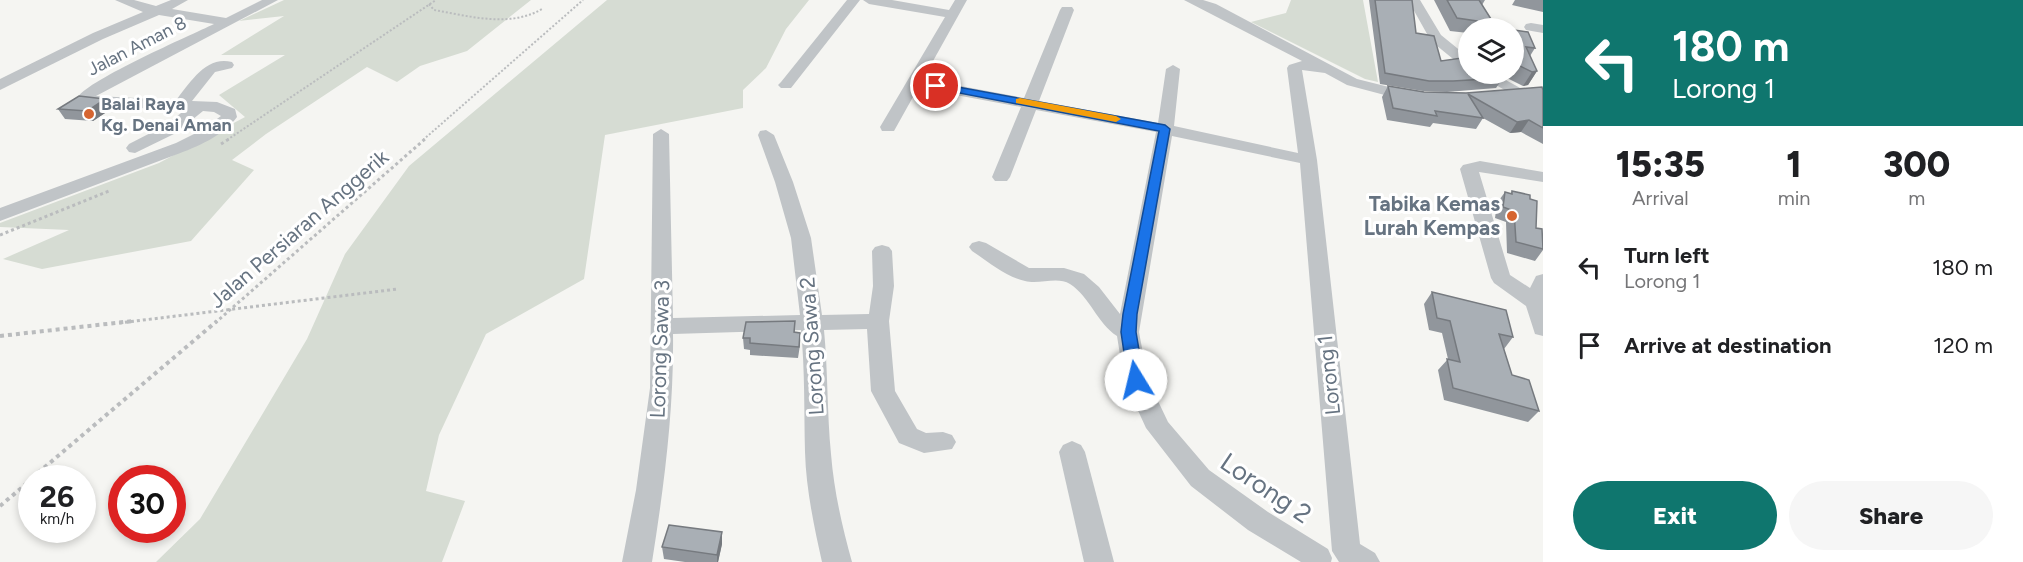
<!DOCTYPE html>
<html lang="en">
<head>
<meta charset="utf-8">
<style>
	body { margin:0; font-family:Figtree,sans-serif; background:#f6f6f6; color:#202124; height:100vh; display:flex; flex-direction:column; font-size:22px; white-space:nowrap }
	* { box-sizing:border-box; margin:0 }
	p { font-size:20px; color:#757577 }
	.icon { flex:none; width:33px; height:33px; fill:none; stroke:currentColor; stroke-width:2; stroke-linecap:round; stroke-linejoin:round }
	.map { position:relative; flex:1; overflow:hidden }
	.panel { display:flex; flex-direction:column; background:#fff; width:480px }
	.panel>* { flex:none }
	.banner { background:#0f766e; color:#fff; overflow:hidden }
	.fabs { position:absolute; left:1458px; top:18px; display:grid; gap:12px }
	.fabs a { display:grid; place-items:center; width:66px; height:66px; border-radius:50%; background:#fff; box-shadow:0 3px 9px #0003; font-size:30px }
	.speed { position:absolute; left:18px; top:465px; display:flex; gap:12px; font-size:30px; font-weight:700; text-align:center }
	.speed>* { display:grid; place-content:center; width:78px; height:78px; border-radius:50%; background:#fff; box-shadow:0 3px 9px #0003; line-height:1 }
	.speed small { font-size:15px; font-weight:400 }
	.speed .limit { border:9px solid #d22; background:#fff; color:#111 }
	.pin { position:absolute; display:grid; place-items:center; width:51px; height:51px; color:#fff; margin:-26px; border:3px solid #fff; border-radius:50%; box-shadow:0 2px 6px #0007 }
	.me { position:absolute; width:66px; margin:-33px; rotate:351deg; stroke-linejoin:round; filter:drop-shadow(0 0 4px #0008) }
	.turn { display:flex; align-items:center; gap:21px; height:126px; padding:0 30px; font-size:27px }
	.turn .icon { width:78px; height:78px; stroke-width:2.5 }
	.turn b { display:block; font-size:42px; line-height:51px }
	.eta { display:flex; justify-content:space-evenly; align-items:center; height:102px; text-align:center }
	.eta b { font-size:36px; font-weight:800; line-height:42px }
	.action { display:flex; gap:12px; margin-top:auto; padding:12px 30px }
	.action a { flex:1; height:69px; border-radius:36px; background:#0f766e; color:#fff; font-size:24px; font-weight:800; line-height:69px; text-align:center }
	.action a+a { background:#f6f6f6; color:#202124 }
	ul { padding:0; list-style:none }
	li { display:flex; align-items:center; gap:18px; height:78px; padding:0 30px }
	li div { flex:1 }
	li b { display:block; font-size:22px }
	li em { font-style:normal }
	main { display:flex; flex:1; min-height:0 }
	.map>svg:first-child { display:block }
</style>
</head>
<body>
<main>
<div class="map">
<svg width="1543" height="562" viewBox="0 0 1543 562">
	<rect width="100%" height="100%" fill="#f5f5f2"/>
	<g fill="#d6dcd3">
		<path d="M284,0H531L467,51L420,66L397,82L367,67L266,134L232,160L254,170L191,241L42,269L3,259L69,230L0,227V223L159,163L245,117L219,95L285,55H221L284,16L239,21Z"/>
		<path d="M607,0H809L786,29L766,68L743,90V108L605,135L584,279L486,334L439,435L426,491L465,501L442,562H156L200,519L307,339L345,254L409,166Z"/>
		<path d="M1291,0H1363L1378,82L1365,79L1251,22L1286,13Z"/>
	</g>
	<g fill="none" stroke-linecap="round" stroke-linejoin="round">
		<g stroke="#babcbe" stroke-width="2" stroke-dasharray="2 2" stroke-linecap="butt">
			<path d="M429,4L434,10C469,16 509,28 542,9"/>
			<path d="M227,140L436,0"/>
			<path d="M423,140L583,0"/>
		</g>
		<g stroke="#babcbe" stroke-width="3" stroke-dasharray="3 3" stroke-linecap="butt">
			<path d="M221,144L229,139"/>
			<path d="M0,235L109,191"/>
			<path d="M119,323L398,289"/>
			<path d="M215,323L425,139"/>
		</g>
		<g stroke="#babcbe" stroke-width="4" stroke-dasharray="4 4" stroke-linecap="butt">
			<path d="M0,336L133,321"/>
			<path d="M32,478L217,321"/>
			<path d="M0,506L32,479"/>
		</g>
		<g fill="#c0c4c7" fill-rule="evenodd">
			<path d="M115,0H134L156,6L171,0H188L172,9L226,18L262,0H278L96,96L176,100C190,83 206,55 232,62L234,65L232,68L215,72L192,101L217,102L235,109L237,117C223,136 197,147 175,155L0,221V208L176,143L202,130L221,116L214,112L203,111L176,133L135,153L129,152L126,148L129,144L164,126L185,110L93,106L78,97C90,79 189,36 214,24L159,15L103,39L0,90V79L93,33L143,12Z"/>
			<path d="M847,0H860L791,88H781L778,85L781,82Z"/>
			<path d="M863,0H892L949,10L955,0H967L923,79L1024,98L1060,10L1062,7H1072L1074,10L1039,101L1158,123L1166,69L1173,65L1180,69L1174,126L1298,153L1287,68L1289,65L1302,61L1184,0H1203L1216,4L1357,79L1417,94L1419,97L1411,102L1347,85L1325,73L1302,70L1317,160L1360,544L1375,553L1380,562H1339L1332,551L1300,163L1172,136L1139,332L1148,380L1168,422L1209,470L1268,512L1328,549L1332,558L1331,562H1301L1248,530L1191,486L1146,428L1124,380L1117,336C1097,323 1090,297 1070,284C1057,276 1039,285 1025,281C1004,276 989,262 972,251L969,247L972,243L979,241L986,243L1029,268H1064L1084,274L1099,287L1120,314L1156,132L1036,110L1010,177L1007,181H995L992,177L1021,107L918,88L894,131H882L880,127L945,17L869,4Z"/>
			<path d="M1408,0H1420L1441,35L1468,57V68L1463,67L1431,41Z"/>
			<path d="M1531,23L1543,25V33L1526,30L1524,27L1526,24Z"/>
			<path d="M1477,74H1495L1529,93L1527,96H1515Z"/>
			<path d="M661,129L669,134L673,318L800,315L791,238L775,182L758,135L760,131L766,130L774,135L793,182L811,238L822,315L869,314L873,286L872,251L875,247L882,245L889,247L892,251L894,286L889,321L895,391L917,429L926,433L943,432L952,435L956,442L952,449L924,453L899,443L871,391L867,329L824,330C828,371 827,413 831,454C834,491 842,526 852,562H822C814,526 806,489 805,452C804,411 805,371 801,330L673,334C674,411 664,486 652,562H622L636,490L650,388L653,134Z"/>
			<path d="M1480,161L1543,172V182L1479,172L1510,275L1530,288L1536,276L1543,274V336L1535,334L1526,306L1494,283L1491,278L1460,169L1463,165Z"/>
			<path d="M1072,441L1081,445L1085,452L1114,562H1084L1059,452L1063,445Z"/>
		</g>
	</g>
	<g fill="#91969c">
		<path d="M1369,0H1412L1416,33L1441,61L1503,78L1496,88L1447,92L1423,91L1380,84Z"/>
		<path d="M1434,0H1485L1482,5L1496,27L1504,28H1468V33L1450,31Z"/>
		<path d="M1515,0H1543V12L1512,5Z"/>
		<path d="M1514,30L1535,48L1530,56L1537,71L1528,85L1523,86L1499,74H1514Z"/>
		<path d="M1388,86L1424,92L1466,93L1543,90V144L1521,132L1510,133L1483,118L1476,129L1433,123L1430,127L1387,120L1382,97Z"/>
		<path d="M105,99L111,109L93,121L65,119L58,109Z"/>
		<path d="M1512,191L1530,199L1536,228L1543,244V250L1535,261L1507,253L1506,222L1495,218L1497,203L1505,192L1510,194Z"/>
		<path d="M1432,292L1513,337L1504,349L1512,375L1539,411L1528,422L1444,400L1438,370L1448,359L1442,333L1429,330L1424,304Z"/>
		<path d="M795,321V332L800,345L798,358L750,355V350L744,349L743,338Z"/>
		<path d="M722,532V544L718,562H685L664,559L662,547Z"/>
	</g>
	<g fill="#767a7f">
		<path d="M1537,71L1528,85L1523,86L1532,72Z"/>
		<path d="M105,99L111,109L93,121L87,111Z"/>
		<path d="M1529,120L1521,132L1510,133L1517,122Z"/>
		<path d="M722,532V544L718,562H717V555Z"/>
	</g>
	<g fill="#a9afb5" stroke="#767a7f" stroke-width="1.5">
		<path d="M1375,0H1412L1416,33L1434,36L1441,61L1462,58L1468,61V74H1493L1503,78L1453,81H1429L1385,73Z"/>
		<path d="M1447,0H1479L1496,27L1504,28H1480L1477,21L1457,18Z"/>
		<path d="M1514,30L1528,32L1535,48L1526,47L1537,71L1532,72L1514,63Z"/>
		<path d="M1388,86L1424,92L1466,93L1542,87L1543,90V128L1529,120L1517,122L1468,94L1483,118L1435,111L1437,116L1393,108Z"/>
		<path d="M79,96L105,99L87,111L58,109Z"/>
		<path d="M1512,191L1530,195V199L1537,201L1536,228L1542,229L1543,249L1516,242L1514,211L1503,207L1505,192L1512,194Z"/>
		<path d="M1432,292L1506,310L1513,337L1499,334L1512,375L1529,380L1539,411L1453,388L1447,359L1460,362L1450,321L1437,318Z"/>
		<path d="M795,321L794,332L800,333L799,347L750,343V338H743L746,322Z"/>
		<path d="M669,525L722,532L717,555L662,547Z"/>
	</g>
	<path fill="#1a73e8" stroke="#114b97" stroke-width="1.5" d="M936,83L1165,125L1170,129L1137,314L1136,332L1144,380L1142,384H1131L1128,380L1121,332L1123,314L1159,131L933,88V84Z"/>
	<path fill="#f59e0b" d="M1020,98L1116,116L1121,119L1116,122L1016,103V99Z"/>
	<g fill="#d66530" stroke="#fff" stroke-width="2">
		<circle cx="89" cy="114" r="6"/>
		<circle cx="1512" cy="216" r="6"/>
	</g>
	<g text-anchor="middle" stroke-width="6" stroke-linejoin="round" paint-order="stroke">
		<g font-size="18" fill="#667381" stroke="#fff">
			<text transform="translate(137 46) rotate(-27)" y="6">Jalan Aman 8</text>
		</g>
		<g font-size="18" font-weight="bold" fill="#667381" stroke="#fff" text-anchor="start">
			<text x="101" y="110">Balai Raya<tspan x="101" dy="21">Kg. Denai Aman</tspan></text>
		</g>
		<g font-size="21" font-weight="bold" fill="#667381" stroke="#fff" text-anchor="end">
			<text x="1500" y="211">Tabika Kemas<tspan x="1500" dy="24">Lurah Kempas</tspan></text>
		</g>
		<g font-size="21" fill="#667381" stroke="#fff">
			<text transform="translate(299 229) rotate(-41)" y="7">Jalan Persiaran Anggerik</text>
			<text transform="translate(812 346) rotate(-94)" y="7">Lorong Sawa 2</text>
			<text transform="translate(660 349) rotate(-88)" y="7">Lorong Sawa 3</text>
			<text transform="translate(1329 375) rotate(-96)" y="7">Lorong 1</text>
		</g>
		<g font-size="26" fill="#667381" stroke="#fff">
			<text transform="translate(1266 488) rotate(34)" y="9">Lorong 2</text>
		</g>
	</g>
</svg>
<div class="fabs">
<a><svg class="icon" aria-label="layers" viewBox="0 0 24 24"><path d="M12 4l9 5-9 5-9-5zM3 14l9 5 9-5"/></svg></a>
</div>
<div class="speed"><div>26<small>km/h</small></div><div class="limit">30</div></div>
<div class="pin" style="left:936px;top:86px;background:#d93025"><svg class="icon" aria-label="arrive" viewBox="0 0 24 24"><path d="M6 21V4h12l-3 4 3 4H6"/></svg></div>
<svg class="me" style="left:1136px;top:380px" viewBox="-20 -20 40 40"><circle r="19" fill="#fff"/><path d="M0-13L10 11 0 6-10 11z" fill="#1a73e8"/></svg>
</div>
<section class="panel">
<div class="banner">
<div class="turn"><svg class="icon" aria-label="left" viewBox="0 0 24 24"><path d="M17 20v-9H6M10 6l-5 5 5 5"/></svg><div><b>180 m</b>Lorong 1</div></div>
</div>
<div class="eta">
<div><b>15:35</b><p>Arrival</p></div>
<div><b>1</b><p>min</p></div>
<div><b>300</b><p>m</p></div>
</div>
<ul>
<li><svg class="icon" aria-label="left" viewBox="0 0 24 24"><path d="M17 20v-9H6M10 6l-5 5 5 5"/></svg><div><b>Turn left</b><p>Lorong 1</p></div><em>180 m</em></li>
<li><svg class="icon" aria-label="arrive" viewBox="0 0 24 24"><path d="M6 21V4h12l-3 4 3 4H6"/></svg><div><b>Arrive at destination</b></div><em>120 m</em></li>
</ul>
<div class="action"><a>Exit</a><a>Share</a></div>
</section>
</main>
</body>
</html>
